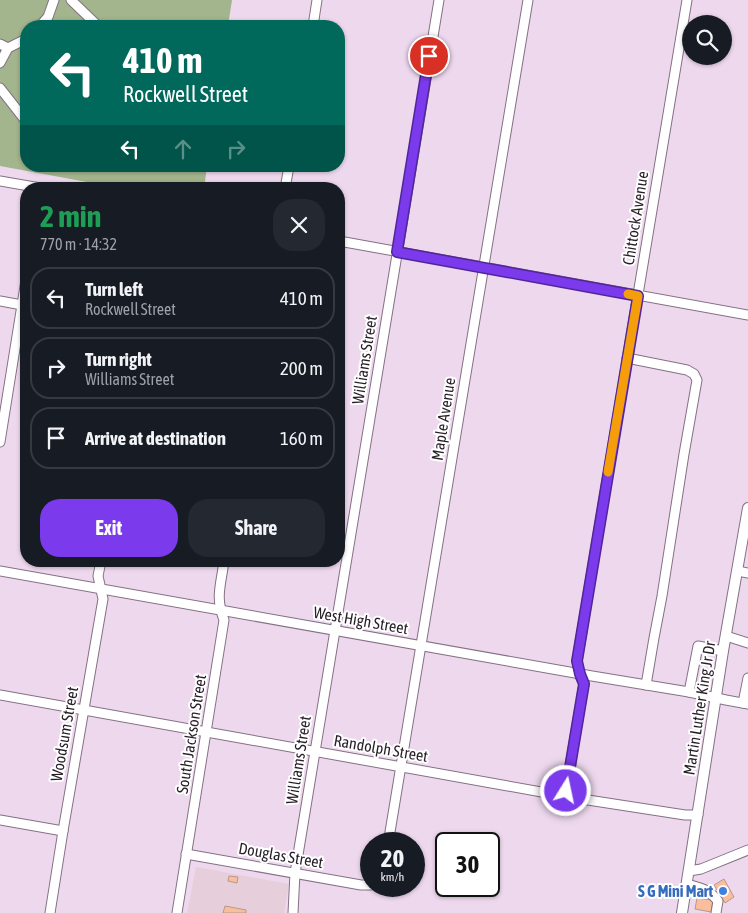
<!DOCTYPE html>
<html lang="en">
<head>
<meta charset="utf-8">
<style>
	body { margin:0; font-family:"Asap Condensed",sans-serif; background:#242831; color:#f1f3f6; height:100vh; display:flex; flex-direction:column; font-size:19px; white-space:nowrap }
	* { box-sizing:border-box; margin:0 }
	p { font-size:16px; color:#9ea1a6 }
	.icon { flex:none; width:28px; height:28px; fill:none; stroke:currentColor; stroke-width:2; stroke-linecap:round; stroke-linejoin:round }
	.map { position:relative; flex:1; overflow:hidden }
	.sheet { position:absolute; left:20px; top:182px; width:325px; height:385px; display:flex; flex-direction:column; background:#171b24; border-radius:20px; box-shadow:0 1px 4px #0004 }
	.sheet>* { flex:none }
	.hud { position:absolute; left:20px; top:20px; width:325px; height:152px; border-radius:20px; box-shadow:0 1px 4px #0004; background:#00695c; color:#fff; overflow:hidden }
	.tools { position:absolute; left:682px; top:15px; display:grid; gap:10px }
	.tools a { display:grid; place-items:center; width:50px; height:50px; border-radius:50%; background:#171b24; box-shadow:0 1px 4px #0004; font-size:25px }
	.speed { position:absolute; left:360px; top:832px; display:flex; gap:10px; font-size:25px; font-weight:700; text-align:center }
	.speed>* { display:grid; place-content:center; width:65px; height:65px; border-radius:50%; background:#171b24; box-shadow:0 1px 4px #0004; line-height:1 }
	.speed small { font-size:12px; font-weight:400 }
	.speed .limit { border:2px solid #111; border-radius:8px; background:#fff; color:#111 }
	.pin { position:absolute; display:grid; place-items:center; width:42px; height:42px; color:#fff; margin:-21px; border:2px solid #fff; border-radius:50%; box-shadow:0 1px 5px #0007 }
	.me { position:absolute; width:55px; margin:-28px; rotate:10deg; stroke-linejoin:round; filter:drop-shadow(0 0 4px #0008) }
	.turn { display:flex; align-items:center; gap:18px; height:105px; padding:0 20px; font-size:22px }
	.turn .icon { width:65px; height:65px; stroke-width:2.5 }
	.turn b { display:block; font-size:35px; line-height:42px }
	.lanes { display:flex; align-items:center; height:48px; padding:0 20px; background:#0003; justify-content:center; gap:25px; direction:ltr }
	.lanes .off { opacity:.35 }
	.round { display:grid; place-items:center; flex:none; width:52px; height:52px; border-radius:20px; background:#242831 }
	.head { display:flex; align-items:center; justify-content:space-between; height:85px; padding:0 20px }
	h1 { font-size:30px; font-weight:700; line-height:38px; color:#1e9e55 }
	.action { display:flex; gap:10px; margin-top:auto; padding:10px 20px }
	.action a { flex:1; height:58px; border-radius:20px; background:#7c3aed; color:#fff; font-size:20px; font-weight:700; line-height:58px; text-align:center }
	.action a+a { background:#242831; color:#f1f3f6 }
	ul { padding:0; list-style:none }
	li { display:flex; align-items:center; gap:15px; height:62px; margin:0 10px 8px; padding:0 10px; border:2px solid #363941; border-radius:20px }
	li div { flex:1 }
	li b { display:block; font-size:19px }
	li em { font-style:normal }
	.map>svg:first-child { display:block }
</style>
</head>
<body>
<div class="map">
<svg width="748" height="913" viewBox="0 0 748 913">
	<rect width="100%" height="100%" fill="#eed8ee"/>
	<path fill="#e6cfda" d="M196,867L289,884L284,913H187Z"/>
	<path fill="#a3b58c" d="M0,0H232L228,26H26V166H207L204,189H125L0,166Z"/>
	<g fill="#fabd9e" stroke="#b59a8c">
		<path d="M229,876L238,877L237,883L228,881Z"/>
		<path d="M724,879L734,897L725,903L714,885Z"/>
		<path d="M697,898L713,900L711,912L695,909Z"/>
		<path d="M225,906L246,910V913H223Z"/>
	</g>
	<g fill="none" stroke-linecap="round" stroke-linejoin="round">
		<defs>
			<g id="minor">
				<path d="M71,0L98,26"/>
				<path d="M40,26L48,17L54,0"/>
				<path d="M313,26L317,0"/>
				<path d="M0,44L8,48L26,39"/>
				<path d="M0,63L8,48"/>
				<path d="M0,88L25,120H26"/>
				<path d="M0,181L46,189"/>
				<path d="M285,189L289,166"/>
				<path d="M339,241L748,315"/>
				<path d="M0,301L22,305"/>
				<path d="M627,358L687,370L694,374L697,380L684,454L662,596L654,638L646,685"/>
				<path d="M0,442L26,280"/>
				<path d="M0,571L592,676L689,692L726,700L748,704"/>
				<path d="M738,571L748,573"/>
				<path d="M726,636L748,643"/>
				<path d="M689,692L698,646L723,651"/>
				<path d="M0,695L575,798L685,815H698"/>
				<path d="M743,703L748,678"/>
				<path d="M565,796L584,684L579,674L577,661L687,0"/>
				<path d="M0,820L63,831"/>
				<path d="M388,844L528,0"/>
				<path d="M186,854L361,885H371"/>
				<path d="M689,871L701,869L748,850"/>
				<path d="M687,884C700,888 709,889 718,901L716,913"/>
				<path d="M50,913L63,831L103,599L98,576L101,561"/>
				<path d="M177,913L224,620C215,597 221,585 224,561"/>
				<path d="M293,913L295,873L439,0"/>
			</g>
			<path id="major" d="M682,913L723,651L748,508"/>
		</defs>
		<use href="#minor" stroke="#847184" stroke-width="11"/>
		<use href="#major" stroke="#847184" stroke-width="12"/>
		<use href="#minor" stroke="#fff" stroke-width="9"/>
		<use href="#major" stroke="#fff" stroke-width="10"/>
	</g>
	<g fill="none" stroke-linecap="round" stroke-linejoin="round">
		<defs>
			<path id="route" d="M429,56L397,252L638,296L577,661L580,674L584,684L566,791"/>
		</defs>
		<use href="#route" stroke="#51269a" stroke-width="12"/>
		<use href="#route" stroke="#7c3aed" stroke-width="9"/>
		<path stroke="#f59e0b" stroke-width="9" d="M608,472L638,296L628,294"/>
	</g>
	<circle fill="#3f7fe0" stroke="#fff" stroke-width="2" cx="723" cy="891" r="5"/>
	<g text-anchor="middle" stroke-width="4" stroke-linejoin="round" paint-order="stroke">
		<g font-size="16" fill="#271f27" stroke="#fff">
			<text transform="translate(635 218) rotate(-81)" y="6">Chittock Avenue</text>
			<text transform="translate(364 360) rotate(-81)" y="6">Williams Street</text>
			<text transform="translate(443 419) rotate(-81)" y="6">Maple Avenue</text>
			<text transform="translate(361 620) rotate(10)" y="6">West High Street</text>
			<text transform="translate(699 708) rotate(-81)" y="6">Martin Luther King Jr Dr</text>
			<text transform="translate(64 734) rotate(-80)" y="6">Woodsum Street</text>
			<text transform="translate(191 734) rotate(-81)" y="6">South Jackson Street</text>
			<text transform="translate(381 748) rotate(10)" y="6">Randolph Street</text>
			<text transform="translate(298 760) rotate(-81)" y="6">Williams Street</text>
			<text transform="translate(281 855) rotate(10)" y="6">Douglas Street</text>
		</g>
		<g font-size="16" font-weight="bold" fill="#366cbe" stroke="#fff" text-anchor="end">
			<text x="713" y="897">S G Mini Mart</text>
		</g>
	</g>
</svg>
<div class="tools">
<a><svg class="icon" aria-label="search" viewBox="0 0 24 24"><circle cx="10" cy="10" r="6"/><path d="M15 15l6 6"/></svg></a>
</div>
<div class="speed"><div>20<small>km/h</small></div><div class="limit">30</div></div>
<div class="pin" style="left:429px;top:56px;background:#d93025"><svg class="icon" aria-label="arrive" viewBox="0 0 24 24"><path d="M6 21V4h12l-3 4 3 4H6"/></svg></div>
<svg class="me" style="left:566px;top:791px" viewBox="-20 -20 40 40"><circle r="17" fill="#7c3aed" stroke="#fff" stroke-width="3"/><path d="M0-11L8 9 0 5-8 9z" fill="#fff"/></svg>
<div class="hud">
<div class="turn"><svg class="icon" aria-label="left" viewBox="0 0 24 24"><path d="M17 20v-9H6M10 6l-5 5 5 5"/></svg><div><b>410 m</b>Rockwell Street</div></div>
<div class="lanes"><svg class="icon" aria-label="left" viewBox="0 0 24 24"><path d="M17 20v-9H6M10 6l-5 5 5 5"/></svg><svg class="icon off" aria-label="ahead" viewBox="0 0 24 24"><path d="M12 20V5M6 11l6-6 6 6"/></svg><svg class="icon off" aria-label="right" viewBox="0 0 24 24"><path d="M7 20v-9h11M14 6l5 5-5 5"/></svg></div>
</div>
<section class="sheet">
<div class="head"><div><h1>2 min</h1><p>770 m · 14:32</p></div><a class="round"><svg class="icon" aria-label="close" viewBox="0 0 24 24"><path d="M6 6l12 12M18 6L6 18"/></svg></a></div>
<ul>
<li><svg class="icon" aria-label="left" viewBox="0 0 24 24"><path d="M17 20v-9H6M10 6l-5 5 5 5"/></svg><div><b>Turn left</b><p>Rockwell Street</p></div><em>410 m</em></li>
<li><svg class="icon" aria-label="right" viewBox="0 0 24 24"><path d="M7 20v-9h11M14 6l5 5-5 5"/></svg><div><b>Turn right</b><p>Williams Street</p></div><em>200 m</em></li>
<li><svg class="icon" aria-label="arrive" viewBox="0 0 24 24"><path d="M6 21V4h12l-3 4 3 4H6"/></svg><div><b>Arrive at destination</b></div><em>160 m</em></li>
</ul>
<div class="action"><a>Exit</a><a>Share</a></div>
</section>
</div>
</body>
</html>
